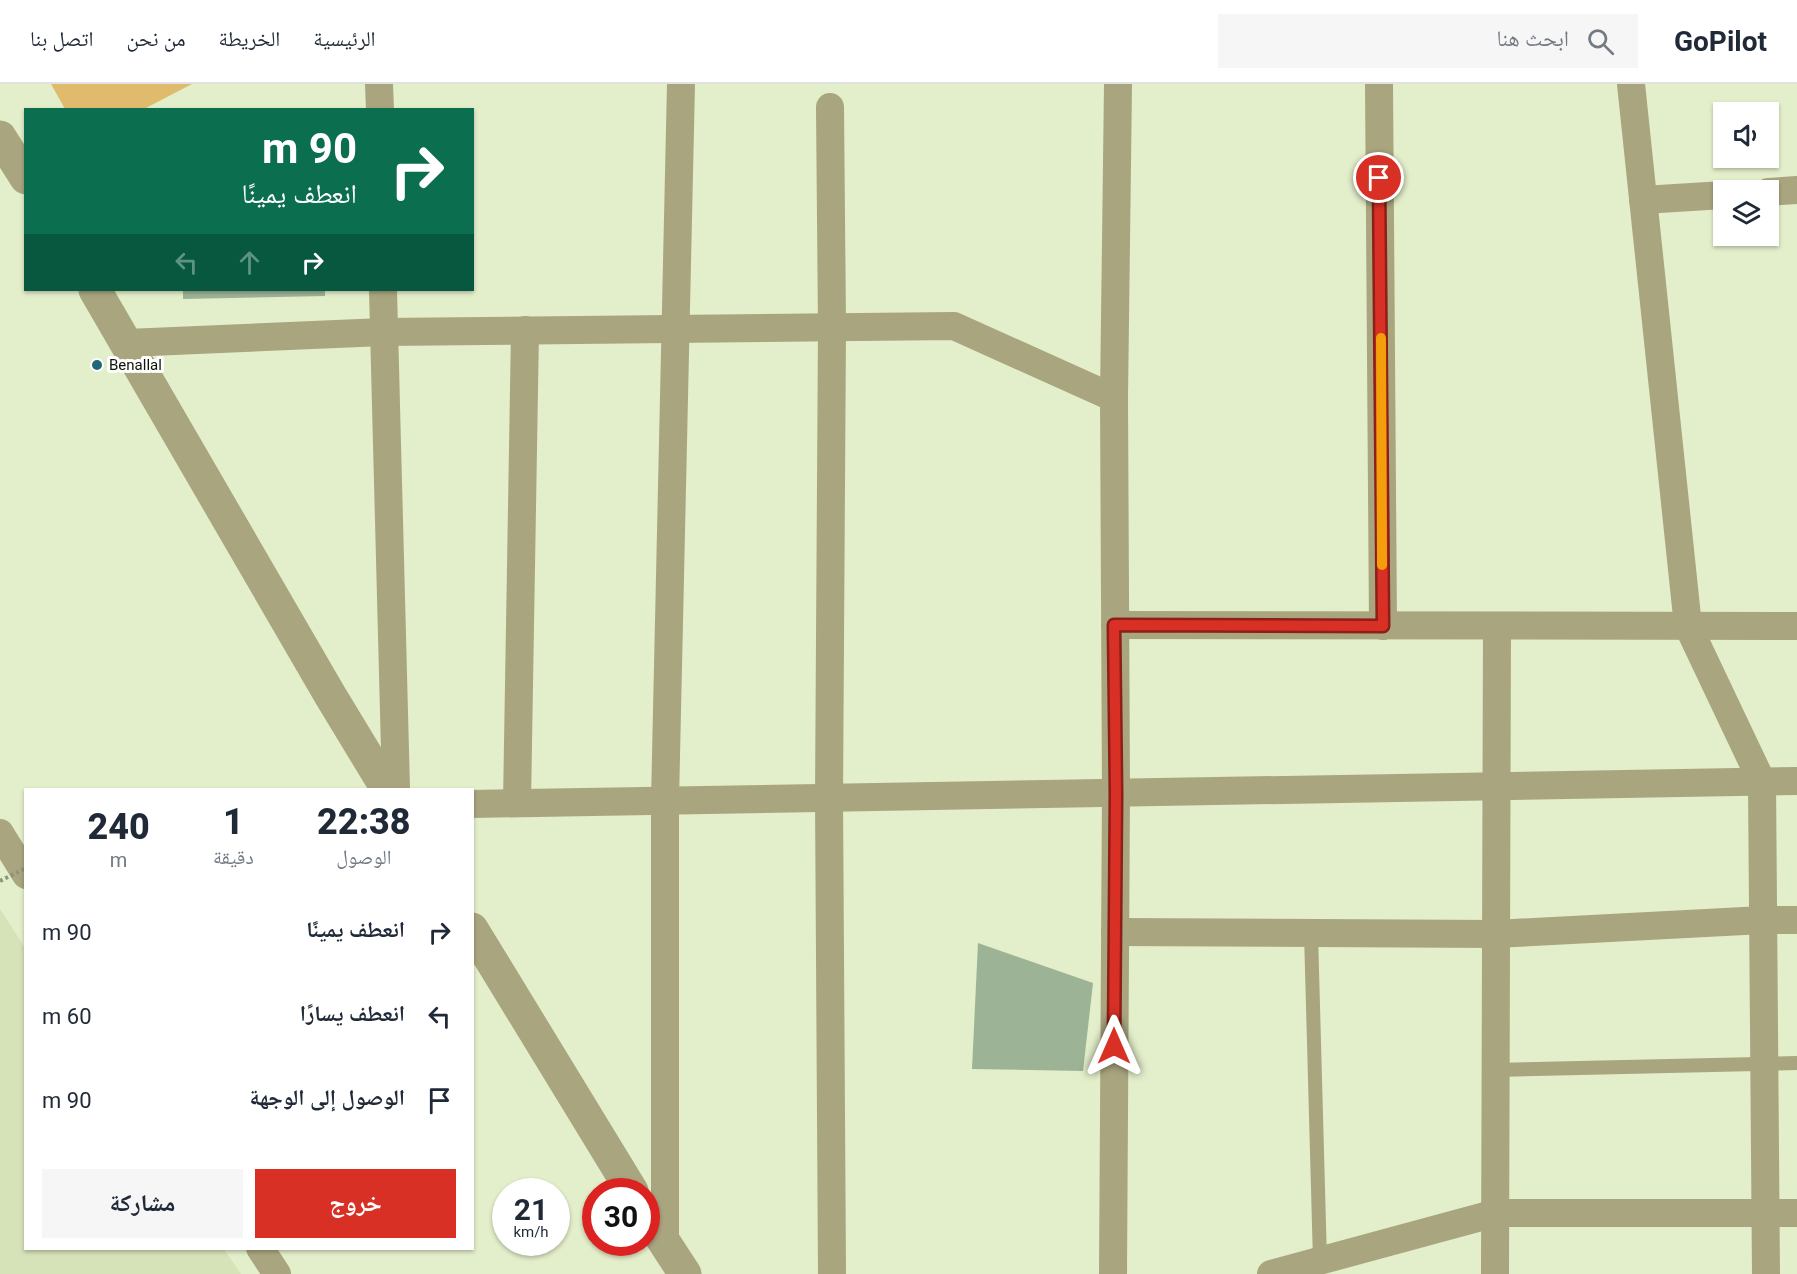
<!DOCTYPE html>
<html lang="ar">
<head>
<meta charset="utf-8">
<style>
	body { margin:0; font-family:Roboto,"Noto Naskh Arabic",sans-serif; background:#f6f6f7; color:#1f2937; direction:rtl; height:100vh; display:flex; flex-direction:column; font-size:22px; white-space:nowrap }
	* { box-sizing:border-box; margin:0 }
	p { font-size:20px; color:#747a83 }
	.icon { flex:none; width:33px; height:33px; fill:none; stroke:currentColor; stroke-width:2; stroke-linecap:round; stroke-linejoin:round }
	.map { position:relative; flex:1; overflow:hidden; direction:ltr }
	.sheet { position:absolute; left:24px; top:704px; width:450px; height:462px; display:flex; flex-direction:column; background:#fff; border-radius:0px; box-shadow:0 2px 4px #0004; direction:rtl }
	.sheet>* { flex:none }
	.top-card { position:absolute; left:24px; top:24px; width:450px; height:183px; border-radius:0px; box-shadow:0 2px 4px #0004; direction:rtl; background:#0b6e4f; color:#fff; overflow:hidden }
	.fabs { position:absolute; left:1713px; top:18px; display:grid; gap:12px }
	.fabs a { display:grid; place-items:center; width:66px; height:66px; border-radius:0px; background:#fff; box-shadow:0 2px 4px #0004; font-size:30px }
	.speed { position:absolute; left:492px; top:1094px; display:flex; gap:12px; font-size:30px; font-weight:700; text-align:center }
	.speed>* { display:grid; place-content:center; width:78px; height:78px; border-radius:50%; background:#fff; box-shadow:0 2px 4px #0004; line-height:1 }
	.speed small { font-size:15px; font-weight:400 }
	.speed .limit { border:9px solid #d22; background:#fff; color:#111 }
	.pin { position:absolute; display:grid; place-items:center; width:51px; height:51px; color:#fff; margin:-26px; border:3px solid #fff; border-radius:50%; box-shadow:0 2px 6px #0007 }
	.me { position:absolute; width:66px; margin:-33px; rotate:0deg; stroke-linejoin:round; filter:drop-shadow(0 0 4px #0008) }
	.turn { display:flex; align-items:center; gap:21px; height:126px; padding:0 18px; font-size:27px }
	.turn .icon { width:78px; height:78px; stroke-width:2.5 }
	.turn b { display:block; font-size:42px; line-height:51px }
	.lanes { display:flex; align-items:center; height:57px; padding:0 18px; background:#0003; justify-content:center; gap:30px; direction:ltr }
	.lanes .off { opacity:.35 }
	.eta { display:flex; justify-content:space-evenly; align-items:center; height:102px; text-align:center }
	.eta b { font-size:36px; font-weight:800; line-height:42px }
	.button { display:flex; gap:12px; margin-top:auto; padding:12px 18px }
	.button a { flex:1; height:69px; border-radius:0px; background:#d93025; color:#fff; font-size:24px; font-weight:800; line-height:69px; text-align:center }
	.button a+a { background:#f6f6f7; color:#1f2937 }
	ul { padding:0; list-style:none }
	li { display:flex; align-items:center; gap:18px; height:84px; padding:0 18px }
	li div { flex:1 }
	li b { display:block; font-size:22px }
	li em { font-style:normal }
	header { display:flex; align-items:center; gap:36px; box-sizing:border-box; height:84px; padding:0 30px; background:#fff; border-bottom:2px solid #e0e1e3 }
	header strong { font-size:28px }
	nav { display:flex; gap:33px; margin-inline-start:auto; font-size:21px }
	.search { width:420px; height:54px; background:#f6f6f7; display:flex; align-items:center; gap:15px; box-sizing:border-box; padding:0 21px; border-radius:0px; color:#747a83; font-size:22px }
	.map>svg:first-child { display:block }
</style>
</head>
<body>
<header>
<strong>GoPilot</strong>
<div class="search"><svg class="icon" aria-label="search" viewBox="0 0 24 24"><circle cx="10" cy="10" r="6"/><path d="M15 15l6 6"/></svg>ابحث هنا</div>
<nav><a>الرئيسية</a><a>الخريطة</a><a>من نحن</a><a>اتصل بنا</a></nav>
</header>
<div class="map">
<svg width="1797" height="1190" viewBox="0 0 1797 1190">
	<rect width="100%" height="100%" fill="#e3eeca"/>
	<path fill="#d6e2b8" d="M0,825L25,864L26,1164H223L241,1190H0Z"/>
	<path fill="#e1bb6d" d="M51,0H192L144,25H65Z"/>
	<g fill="#9cb396">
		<path d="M183,206H325V212L183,215Z"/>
		<path d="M978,859L1093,899L1083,987L972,985Z"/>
	</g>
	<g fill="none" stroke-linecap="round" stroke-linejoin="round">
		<g stroke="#a9a57f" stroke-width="14">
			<path d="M1311,849L1320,1177"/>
			<path d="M1495,986L1797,979"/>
		</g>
		<g stroke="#a9a57f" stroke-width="28">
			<path d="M379,0L380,26"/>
			<path d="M1379,0L1383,542"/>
			<path d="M1631,0L1688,542L1762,698L1766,1190"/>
			<path d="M830,23L832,243L829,714L832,1190"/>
			<path d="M1768,108L1797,106"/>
			<path d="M1643,116L1724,111"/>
			<path d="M383,206L396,705"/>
			<path d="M127,259L383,248L954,242L1114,314"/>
			<path d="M1115,541L1797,542"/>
			<path d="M517,719L525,246"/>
			<path d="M472,720L1797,697"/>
			<path d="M0,749L26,791"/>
			<path d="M1115,848L1495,850L1763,836H1797"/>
			<path d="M665,1160V717L681,0"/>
			<path d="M260,1164L277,1190"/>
			<path d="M1113,1190L1116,709L1114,314L1118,0"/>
			<path d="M1271,1190L1496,1129H1797"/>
			<path d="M1495,1190L1497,542"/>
		</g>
		<g stroke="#a9a57f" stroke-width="33">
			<path d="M0,53L26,94"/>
			<path d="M95,206L330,611L387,705"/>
			<path d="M472,845L632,1107"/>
			<path d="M646,1130L685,1190"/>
		</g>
		<path stroke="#8c947a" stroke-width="4" stroke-dasharray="3 3" stroke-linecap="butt" d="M0,797L26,784"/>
	</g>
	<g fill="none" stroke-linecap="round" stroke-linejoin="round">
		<defs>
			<path id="route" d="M1114,962L1116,709L1114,541L1383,542L1379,94"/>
		</defs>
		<use href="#route" stroke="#8d1f18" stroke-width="15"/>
		<use href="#route" stroke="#d93025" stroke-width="10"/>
		<path stroke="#f59e0b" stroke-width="10" d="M1381,254L1382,481"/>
	</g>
	<circle fill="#1f6875" stroke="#fff" stroke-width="2" cx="97" cy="281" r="6"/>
	<g text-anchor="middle" stroke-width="6" stroke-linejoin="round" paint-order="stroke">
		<g font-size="15" fill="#101307" stroke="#fff" text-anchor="start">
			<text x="109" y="286">Benallal</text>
		</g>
	</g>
</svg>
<div class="fabs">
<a><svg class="icon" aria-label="sound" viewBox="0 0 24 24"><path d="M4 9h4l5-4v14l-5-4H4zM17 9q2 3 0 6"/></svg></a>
<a><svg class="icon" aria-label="layers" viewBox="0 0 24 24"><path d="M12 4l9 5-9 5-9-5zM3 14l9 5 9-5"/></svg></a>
</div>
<div class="speed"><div>21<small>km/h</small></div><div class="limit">30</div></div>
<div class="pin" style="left:1379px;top:94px;background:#d93025"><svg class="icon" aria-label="arrive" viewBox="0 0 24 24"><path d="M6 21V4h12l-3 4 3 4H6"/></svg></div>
<svg class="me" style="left:1114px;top:962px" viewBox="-20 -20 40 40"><path d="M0-17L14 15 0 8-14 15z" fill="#d93025" stroke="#fff" stroke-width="4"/></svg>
<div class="top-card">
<div class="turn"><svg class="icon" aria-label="right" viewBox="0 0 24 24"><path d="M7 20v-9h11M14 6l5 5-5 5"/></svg><div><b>90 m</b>انعطف يمينًا</div></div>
<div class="lanes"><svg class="icon off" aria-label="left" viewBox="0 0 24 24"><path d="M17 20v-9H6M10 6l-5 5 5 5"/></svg><svg class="icon off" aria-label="ahead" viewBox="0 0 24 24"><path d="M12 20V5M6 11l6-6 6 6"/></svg><svg class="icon" aria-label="right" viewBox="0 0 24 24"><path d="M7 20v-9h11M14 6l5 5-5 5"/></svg></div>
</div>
<section class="sheet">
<div class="eta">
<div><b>22:38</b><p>الوصول</p></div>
<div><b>1</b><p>دقيقة</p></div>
<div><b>240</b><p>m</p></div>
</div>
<ul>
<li><svg class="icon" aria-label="right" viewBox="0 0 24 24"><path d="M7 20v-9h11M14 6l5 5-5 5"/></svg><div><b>انعطف يمينًا</b></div><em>90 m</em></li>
<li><svg class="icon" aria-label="left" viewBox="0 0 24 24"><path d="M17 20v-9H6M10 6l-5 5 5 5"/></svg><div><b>انعطف يسارًا</b></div><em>60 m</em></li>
<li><svg class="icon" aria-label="arrive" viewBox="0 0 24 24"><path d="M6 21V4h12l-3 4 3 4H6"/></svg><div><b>الوصول إلى الوجهة</b></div><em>90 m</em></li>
</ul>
<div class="button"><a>خروج</a><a>مشاركة</a></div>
</section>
</div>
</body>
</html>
